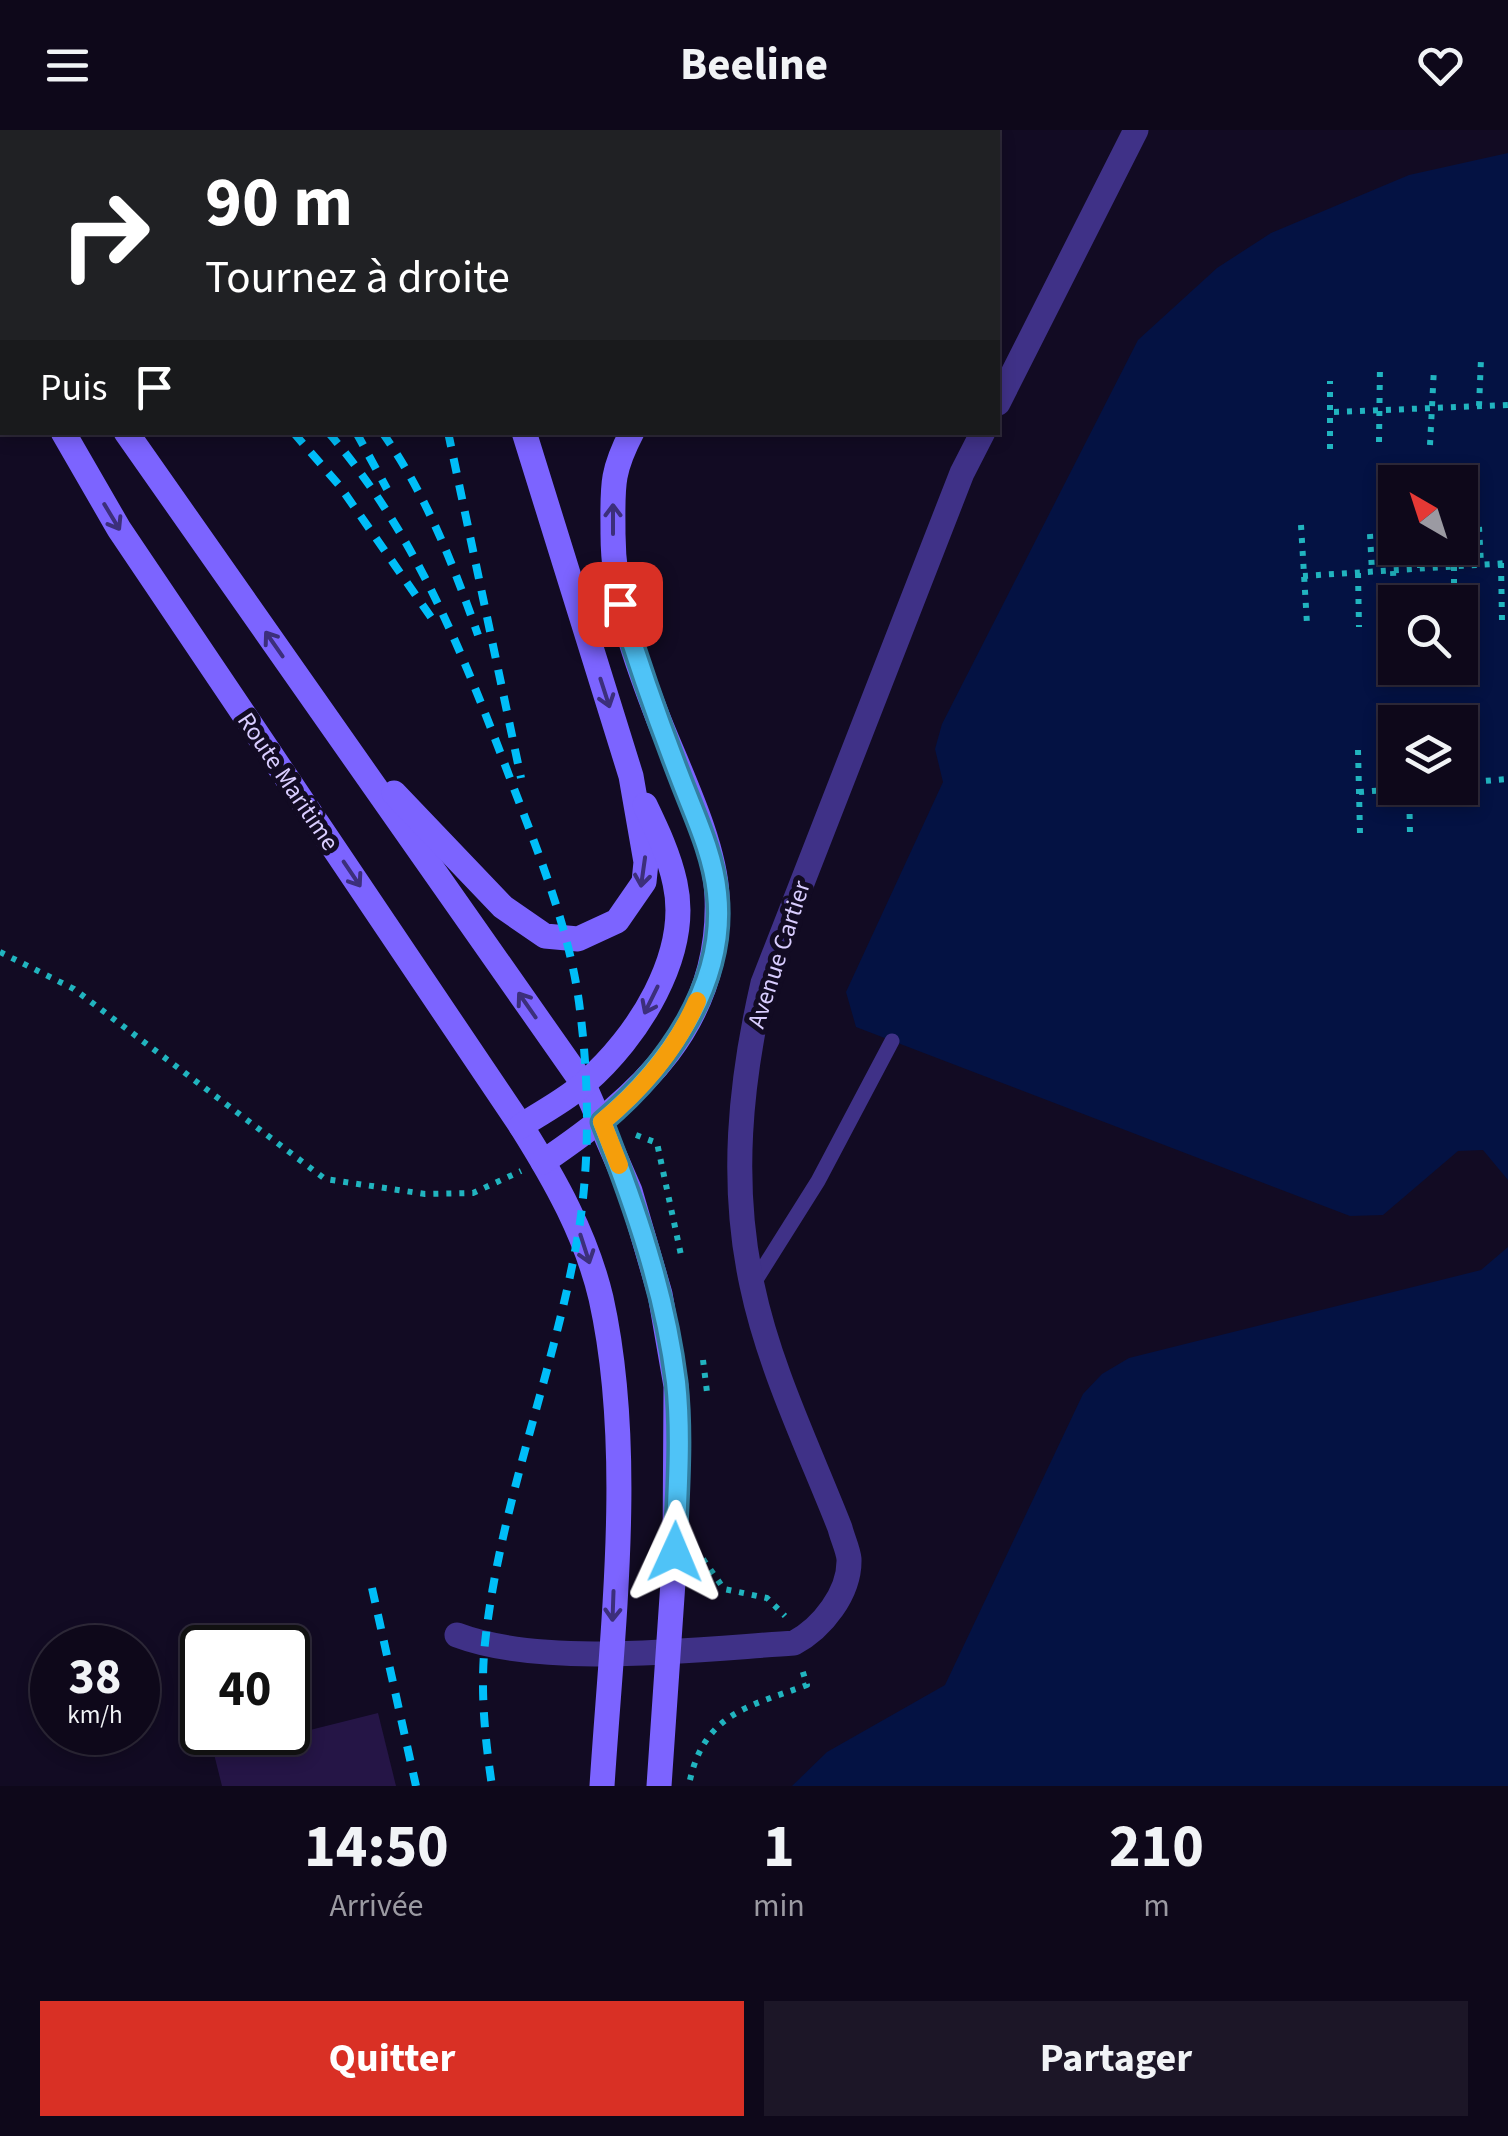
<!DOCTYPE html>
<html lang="fr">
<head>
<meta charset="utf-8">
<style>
	body { margin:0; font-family:"Source Sans 3",sans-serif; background:#1c1627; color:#f1f3f6; height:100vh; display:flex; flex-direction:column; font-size:38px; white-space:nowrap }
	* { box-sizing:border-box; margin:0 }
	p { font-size:32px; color:#9b9aa2 }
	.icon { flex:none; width:55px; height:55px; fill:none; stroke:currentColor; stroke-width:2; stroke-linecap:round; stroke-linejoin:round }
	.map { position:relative; height:1656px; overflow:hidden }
	.drawer { display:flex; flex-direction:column; background:#0e081a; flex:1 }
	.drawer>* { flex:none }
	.guide { position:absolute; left:0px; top:0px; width:1000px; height:305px; box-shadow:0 5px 15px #0003,0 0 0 2px #2e2939; background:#202124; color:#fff; overflow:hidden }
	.needle { width:65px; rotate:321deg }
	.buttons { position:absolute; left:1378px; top:335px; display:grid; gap:20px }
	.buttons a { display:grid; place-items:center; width:100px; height:100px; border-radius:0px; background:#0e081a; box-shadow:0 5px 15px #0003,0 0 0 2px #2e2939; font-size:50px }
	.speed { position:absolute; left:30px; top:1495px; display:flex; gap:20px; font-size:50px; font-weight:700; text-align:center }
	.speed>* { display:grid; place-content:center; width:130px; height:130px; border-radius:50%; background:#0e081a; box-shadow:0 5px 15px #0003,0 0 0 2px #2e2939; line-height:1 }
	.speed small { font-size:25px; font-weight:400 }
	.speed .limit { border:5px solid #111; border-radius:15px; background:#fff; color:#111 }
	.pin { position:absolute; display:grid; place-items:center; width:85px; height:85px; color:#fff; margin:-42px; border-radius:20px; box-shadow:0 5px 15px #0006 }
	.me { position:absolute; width:110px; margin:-55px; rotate:1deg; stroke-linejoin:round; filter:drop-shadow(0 0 8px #0008) }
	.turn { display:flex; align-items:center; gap:35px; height:210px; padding:0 40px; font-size:45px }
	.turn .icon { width:130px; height:130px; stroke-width:2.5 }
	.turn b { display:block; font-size:70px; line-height:85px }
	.then { display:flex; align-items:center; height:95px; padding:0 40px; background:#0003; gap:20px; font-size:38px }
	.eta { display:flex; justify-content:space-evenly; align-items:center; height:170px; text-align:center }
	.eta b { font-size:60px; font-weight:700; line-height:70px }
	.cta { display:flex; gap:20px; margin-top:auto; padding:20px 40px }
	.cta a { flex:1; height:115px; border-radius:0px; background:#d93025; color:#fff; font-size:40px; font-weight:700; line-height:115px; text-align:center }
	.cta a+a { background:#1c1627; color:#f1f3f6 }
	header { display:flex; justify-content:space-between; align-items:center; height:130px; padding:0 40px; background:#0e081a; font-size:45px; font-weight:700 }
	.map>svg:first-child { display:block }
</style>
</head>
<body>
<header><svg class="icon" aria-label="menu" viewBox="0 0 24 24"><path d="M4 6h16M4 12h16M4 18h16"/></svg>Beeline<svg class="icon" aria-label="heart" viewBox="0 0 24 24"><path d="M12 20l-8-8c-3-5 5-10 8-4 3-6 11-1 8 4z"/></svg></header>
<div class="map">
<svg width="1508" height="1656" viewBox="0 0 1508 1656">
	<rect width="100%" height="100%" fill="#120b23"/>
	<g fill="#041243" fill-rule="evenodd">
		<path d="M1508,23V1050L1483,1020L1458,1021L1383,1085L1350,1086L856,897L846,862L943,652L935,619L942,594L1138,210L1217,138L1271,103L1409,45ZM1395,352H1460V418H1395ZM1395,472H1460V538H1395ZM1395,592H1460V658H1395Z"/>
		<path d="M1508,1117V1656H792L827,1622L945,1555L1083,1264L1102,1244L1129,1228L1481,1140Z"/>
	</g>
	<path fill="#251546" d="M378,1583L396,1656H222L214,1624Z"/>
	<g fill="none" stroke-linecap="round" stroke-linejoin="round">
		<g stroke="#21b4bf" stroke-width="6" stroke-dasharray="5 8" stroke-linecap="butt">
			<path d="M1479,276L1481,229"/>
			<path d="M1334,282L1508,275"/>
			<path d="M1379,312L1380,235"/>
			<path d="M1430,315L1434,238"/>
			<path d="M1330,319V251"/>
			<path d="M1301,395L1307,494"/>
			<path d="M1479,397L1481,434"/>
			<path d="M1370,404L1372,442"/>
			<path d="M1501,433L1502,490"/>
			<path d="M1454,436V472"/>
			<path d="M1420,438V418"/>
			<path d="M1393,441L1395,488"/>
			<path d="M1358,443L1359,497"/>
			<path d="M1303,446L1508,433"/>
			<path d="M1467,609V653"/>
			<path d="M1358,620L1360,703"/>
			<path d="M1460,653L1508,649"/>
			<path d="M1409,658L1410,703"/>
			<path d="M1359,662L1414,658"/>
			<path d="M0,822L74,859L325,1049L425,1064L473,1063L521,1041"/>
			<path d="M636,1005L657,1013L681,1125"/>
			<path d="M703,1230L707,1262"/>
			<path d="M703,1429L724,1459L767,1468L785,1486"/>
			<path d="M690,1650C705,1583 750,1576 807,1555L801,1536"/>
		</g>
		<g stroke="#3f3187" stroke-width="15">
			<path d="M983,0V2"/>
			<path d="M752,1156L818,1051L892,911"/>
		</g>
		<g stroke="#3f3187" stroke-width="25">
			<path d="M998,273L1136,0"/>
			<path d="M457,1505C544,1538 699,1519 794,1513C822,1498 850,1463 849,1429C848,1419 842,1407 840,1398C809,1319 769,1237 752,1155C730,1053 740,953 763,853L962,343L983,302"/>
		</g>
		<g stroke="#7c64ff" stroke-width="25">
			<path d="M379,0L380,2"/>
			<path d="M634,0L636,2"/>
			<path d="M0,109L2,112"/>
			<path d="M0,194L2,198"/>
			<path d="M63,302L119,399L521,996C555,1050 586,1105 601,1168C635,1321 612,1500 602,1656"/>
			<path d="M126,302L584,955L630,1061L660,1164L676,1256L675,1423L659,1656"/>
			<path d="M394,663L503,777L545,806L578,809L617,791L644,752L646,732L631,646L524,302"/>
			<path d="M521,996C542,982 566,970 585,953C637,908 691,825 675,753C669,725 657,700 645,675"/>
			<path d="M543,1032C640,966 722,895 717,766C715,710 675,633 655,580C633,523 613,465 613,404C613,358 610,344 632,302"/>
		</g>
		<g stroke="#00bef8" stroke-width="8" stroke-dasharray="15 12" stroke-linecap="butt">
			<path d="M29,0L31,2"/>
			<path d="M63,0L65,2"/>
			<path d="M89,0L91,2"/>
			<path d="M168,0L170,2"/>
			<path d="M285,0L286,2"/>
			<path d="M293,302L339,355L433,490"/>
			<path d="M328,302C418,406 465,529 513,656C540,727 571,804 580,880C589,951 590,1028 579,1099C556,1238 500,1372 485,1513C480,1560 485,1609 492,1656"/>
			<path d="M356,302L387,359"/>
			<path d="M382,302C426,364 453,434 478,505"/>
			<path d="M448,302L521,648"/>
			<path d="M372,1458L416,1656"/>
		</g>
	</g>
	<defs><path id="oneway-shaft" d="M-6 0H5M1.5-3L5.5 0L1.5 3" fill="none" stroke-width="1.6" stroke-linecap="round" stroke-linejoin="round" transform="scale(2.5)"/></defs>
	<g stroke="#3c2f7b">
		<use href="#oneway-shaft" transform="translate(112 387) rotate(59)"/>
		<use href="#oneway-shaft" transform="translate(613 389) rotate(-90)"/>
		<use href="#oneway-shaft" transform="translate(274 514) rotate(-125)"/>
		<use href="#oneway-shaft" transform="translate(605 563) rotate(72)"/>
		<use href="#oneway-shaft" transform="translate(643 742) rotate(98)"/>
		<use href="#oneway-shaft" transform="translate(352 744) rotate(56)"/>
		<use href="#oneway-shaft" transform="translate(651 870) rotate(116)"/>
		<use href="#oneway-shaft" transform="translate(527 875) rotate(-125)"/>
		<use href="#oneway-shaft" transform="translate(585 1119) rotate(72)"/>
		<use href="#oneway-shaft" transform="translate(613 1476) rotate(92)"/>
	</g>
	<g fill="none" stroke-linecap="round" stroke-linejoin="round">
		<defs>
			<path id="route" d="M620,474C638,533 658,590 680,647C694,684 713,723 717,763C727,854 667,937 602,992C635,1076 665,1162 676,1252C682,1308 677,1366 675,1422"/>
		</defs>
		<use href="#route" stroke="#337fa1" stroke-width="25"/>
		<use href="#route" stroke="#4fc3f7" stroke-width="18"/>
		<path stroke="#f59e0b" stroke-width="18" d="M619,1035L602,992C643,958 676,920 697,871"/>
	</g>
	<g text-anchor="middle" stroke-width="10" stroke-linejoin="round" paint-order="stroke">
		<g font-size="25" fill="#d9cdff" stroke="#120b23">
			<text transform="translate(289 651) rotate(56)" y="9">Route Maritime</text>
			<text transform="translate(778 824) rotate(-72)" y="9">Avenue Cartier</text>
		</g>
	</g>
</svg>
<div class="buttons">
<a><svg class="needle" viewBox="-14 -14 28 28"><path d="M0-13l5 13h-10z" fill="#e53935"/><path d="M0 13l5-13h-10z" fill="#9b9aa2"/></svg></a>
<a><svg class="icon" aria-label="search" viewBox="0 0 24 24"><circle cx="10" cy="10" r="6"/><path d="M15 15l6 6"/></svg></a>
<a><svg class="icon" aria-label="layers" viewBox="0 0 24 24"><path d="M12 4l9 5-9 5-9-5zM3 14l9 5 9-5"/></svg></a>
</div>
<div class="speed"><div>38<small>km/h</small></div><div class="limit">40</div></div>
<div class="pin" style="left:620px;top:474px;background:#d93025"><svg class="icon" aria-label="arrive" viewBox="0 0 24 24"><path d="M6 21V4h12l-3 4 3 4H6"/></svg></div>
<svg class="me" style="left:675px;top:1422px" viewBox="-20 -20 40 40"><path d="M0-17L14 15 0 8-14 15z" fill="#4fc3f7" stroke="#fff" stroke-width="4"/></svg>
<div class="guide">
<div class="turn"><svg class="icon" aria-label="right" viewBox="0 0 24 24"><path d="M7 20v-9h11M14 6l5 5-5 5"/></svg><div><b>90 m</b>Tournez à droite</div></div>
<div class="then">Puis<svg class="icon" aria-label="arrive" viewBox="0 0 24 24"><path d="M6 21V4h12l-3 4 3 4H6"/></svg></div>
</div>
</div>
<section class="drawer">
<div class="eta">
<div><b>14:50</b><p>Arrivée</p></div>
<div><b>1</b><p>min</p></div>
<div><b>210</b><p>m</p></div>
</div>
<div class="cta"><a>Quitter</a><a>Partager</a></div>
</section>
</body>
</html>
